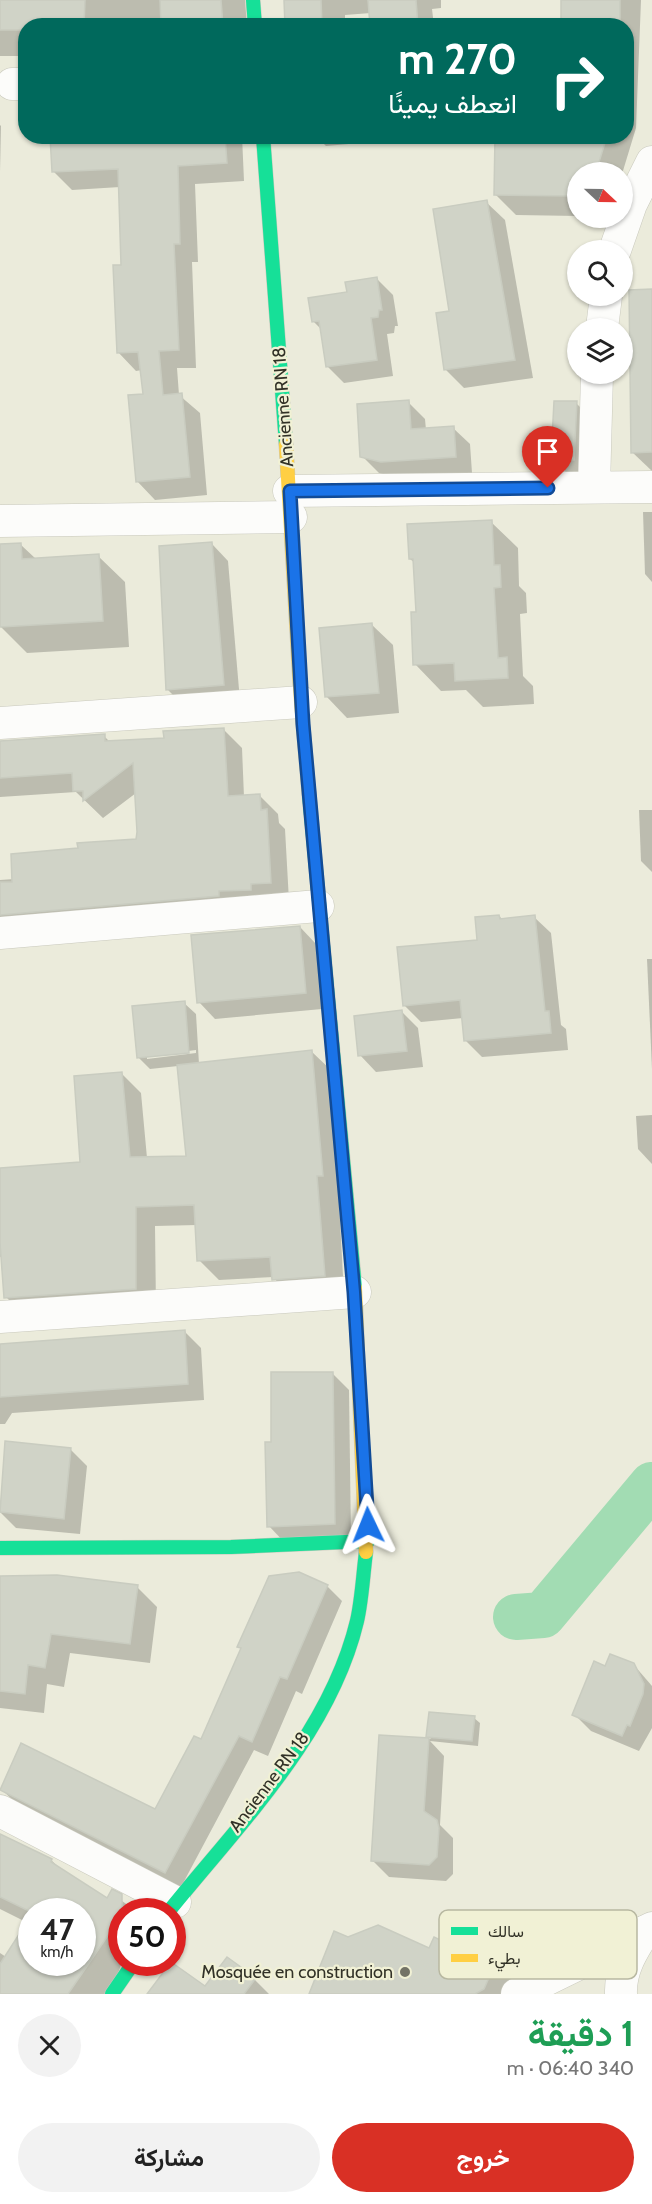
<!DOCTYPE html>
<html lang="ar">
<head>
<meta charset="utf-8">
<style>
	body { margin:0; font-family:Cabin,Vazirmatn,sans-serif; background:#f2f2f2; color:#222; direction:rtl; height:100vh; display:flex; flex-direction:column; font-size:22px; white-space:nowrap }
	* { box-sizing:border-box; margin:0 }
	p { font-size:20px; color:#767676 }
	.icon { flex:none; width:33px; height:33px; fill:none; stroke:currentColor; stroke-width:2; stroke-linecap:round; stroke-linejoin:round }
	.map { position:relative; height:1994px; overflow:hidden; direction:ltr }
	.side { display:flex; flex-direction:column; background:#fff; flex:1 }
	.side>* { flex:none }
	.banner { position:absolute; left:18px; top:18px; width:616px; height:126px; border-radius:24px; box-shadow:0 2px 4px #0004; direction:rtl; background:#00695c; color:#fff; overflow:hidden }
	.needle { width:39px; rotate:112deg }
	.buttons { position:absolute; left:567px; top:162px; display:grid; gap:12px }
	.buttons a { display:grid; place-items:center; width:66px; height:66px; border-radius:50%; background:#fff; box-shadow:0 2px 4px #0004; font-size:30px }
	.speed { position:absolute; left:18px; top:1898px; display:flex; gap:12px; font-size:30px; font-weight:700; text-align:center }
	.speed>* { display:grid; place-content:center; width:78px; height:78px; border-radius:50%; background:#fff; box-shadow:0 2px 4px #0004; line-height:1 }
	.speed small { font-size:15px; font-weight:400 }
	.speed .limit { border:9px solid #d22; background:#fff; color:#111 }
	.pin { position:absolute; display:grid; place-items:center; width:51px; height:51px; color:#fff; margin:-62px -26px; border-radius:50% 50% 50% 0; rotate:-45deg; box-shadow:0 0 6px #0007 }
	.pin .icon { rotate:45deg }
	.me { position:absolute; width:66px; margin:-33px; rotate:358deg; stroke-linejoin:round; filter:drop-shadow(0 0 4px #0008) }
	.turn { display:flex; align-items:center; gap:21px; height:126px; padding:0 18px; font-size:27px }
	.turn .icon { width:78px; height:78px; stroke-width:2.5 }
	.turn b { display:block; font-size:42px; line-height:51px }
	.round { display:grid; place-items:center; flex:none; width:63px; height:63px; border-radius:32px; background:#f2f2f2 }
	.summary { display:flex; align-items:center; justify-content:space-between; height:102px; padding:0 18px }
	h1 { font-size:36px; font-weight:700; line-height:45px; color:#1e9e55 }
	.button { display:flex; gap:12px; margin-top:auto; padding:12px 18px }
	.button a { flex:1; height:69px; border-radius:36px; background:#d93025; color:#fff; font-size:24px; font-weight:700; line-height:69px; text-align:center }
	.button a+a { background:#f2f2f2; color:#222 }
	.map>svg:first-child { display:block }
</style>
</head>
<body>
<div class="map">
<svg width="652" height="1994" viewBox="0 0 652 1994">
	<rect width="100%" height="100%" fill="#ebebdb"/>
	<g fill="#0003" fill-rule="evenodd">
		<path d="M0,0H245L247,26H26V56H0Z"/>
		<path d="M285,0H441V8L432,9L434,26H372L371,13L345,15V26H287Z"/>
		<path d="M563,0H641L636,128L622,174L578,172V216L516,215L495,194L497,136H627V26H562Z"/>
		<path d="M0,125L1,126L0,172Z"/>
		<path d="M52,136H242L244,181L195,184L198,262H192L196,368H177L179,395L200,413L207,495L155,500L137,481L145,395L142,370L136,371L118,352L122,266L120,187L72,190L53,171Z"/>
		<path d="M316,136H397V137H394V140L326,146Z"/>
		<path d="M486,202L505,220L533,378L464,388L446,370L451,313Z"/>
		<path d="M377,279L393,295L398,326H395L394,333L387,334L393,376L344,383L328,367L322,330L313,321Z"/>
		<path d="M652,291V471L632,452Z"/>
		<path d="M408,402L425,419L426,430L453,428L470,444L472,473L399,478L379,473L362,456Z"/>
		<path d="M576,403L597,424L594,480L573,479L552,458Z"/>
		<path d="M643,512H652V582L645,574Z"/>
		<path d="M491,522L518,548L519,586L526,593L527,613L520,614L523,676L533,686L534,704L483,707L466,690L441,691L415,664L417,614L415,563L410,559Z"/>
		<path d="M212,544L228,561L240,701L184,706L167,689Z"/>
		<path d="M21,545L36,559L98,556L125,582L129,647L27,653L0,626V546Z"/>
		<path d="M372,625L393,645L399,713L347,718L327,697Z"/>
		<path d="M223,729L242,748L244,797L260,796L278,814L279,823L285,829L289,901L0,933V880L14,879L79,850L137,841L138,832L136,793L103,818L76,792L0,797V741L104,736L110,742L165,739Z"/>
		<path d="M639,810H652V872L641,861Z"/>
		<path d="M499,916L503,920L534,917L551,933L561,1025L566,1029L568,1050L482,1057L465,1040L463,1018L421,1022L404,1005L479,941Z"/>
		<path d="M300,927L316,944L322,1009L215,1019L199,1002Z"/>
		<path d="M647,959H652V1069Z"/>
		<path d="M184,1003L196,1014L199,1064L312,1052L332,1071L344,1295L293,1299L273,1277L219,1280L199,1260L197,1225L155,1226L156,1309L26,1317L6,1297L3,1256L0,1257V1170L82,1163L121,1073L141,1093L147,1158L188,1157L178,1066L150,1069L139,1058ZM196,1050V1053L147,1059V1056Z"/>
		<path d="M402,1012L418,1028L423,1067L376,1072L360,1055Z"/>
		<path d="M652,1115V1164L638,1149L636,1116Z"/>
		<path d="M184,1331L201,1348L204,1400L12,1413L5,1424H0V1345Z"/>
		<path d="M332,1373L349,1390L351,1540L285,1543L269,1526L273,1443Z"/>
		<path d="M7,1443L70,1449L87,1466L80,1534L16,1528L0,1512Z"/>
		<path d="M0,1577L137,1587L157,1607L150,1663L70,1653L64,1687L47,1684L44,1713L0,1708Z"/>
		<path d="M327,1586L342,1601L302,1694L296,1691L268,1756L254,1750L181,1887L17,1804L1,1789L156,1811L201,1742L242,1650L239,1647Z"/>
		<path d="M633,1664L652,1686V1728L639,1751L591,1731L574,1714L606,1668Z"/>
		<path d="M474,1718L480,1723L478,1746L430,1741L444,1756L440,1825L453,1838V1874L446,1881L389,1877L373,1861L381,1736L431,1739L428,1736Z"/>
		<path d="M0,1836L51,1860L63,1871L107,1900L111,1893L136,1911H122V1962L111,1994H0V1953L6,1957L28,1923L0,1909ZM32,1911H82V1962H32Z"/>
		<path d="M454,1937L498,1957L516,1974L508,1994H311L348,1939L429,1950L450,1946Z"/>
		<path d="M255,1980L269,1994H149L205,1988Z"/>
	</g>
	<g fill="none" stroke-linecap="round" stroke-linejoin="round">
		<path stroke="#a2dcb3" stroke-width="46" d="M516,1617L543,1615L652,1485"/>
	</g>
	<g fill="#d0d3c7" stroke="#c9ccc0" stroke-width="1.5">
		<path d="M0,0H85L84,26H26V30H0Z"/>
		<path d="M160,0H221L223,26H161Z"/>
		<path d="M284,0H321L322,26H285Z"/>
		<path d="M368,0H416L418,26H370Z"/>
		<rect x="561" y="0" width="59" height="26"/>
		<path d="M50,136H225L227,163L178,166L180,244H174L179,350L159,351L163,395L182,393L190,477L136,482L128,395L143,394L138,352L117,353L113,265H121L118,169L52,172Z"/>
		<path d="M495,136H607L596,172H578V196L494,195Z"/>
		<path d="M487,200L515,360L444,370L436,313L449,311L433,209Z"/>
		<path d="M377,277L382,310H379L378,317L371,318L377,360L326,367L319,321L312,322L308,298L347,292L345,282Z"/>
		<path d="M652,289V452L631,453L629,290Z"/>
		<path d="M409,400L411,429L454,426L456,457L381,462L360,457L357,404Z"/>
		<path d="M554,401H577L574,460L551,459Z"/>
		<path d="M492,520L494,565H500L501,587L494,588L498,658L507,657L508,678L455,681L454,663L413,665L411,612H416L413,559H409L407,524Z"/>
		<path d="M212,542L224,685L166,690L159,546Z"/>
		<path d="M21,543L22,559L99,554L103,621L0,627V544Z"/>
		<path d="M372,623L379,693L325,697L319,628Z"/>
		<path d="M224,728L228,796L260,794L261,810L267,809L271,883L251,884V890L219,891V896L0,915V882H12L11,854L78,848L77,843L136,839L137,832L133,763L83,801V791H73L72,773L0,778V741L105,734V741L164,738L163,731Z"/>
		<path d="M499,915L500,919L535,915L545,1011H549L551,1033L464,1041L460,1000L403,1006L397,947L477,940L475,917Z"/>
		<path d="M300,926L306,993L197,1003L191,935Z"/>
		<path d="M185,1001L189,1053L137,1058L132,1006Z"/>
		<path d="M402,1010L407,1051L358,1056L354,1016Z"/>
		<path d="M312,1050L323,1176H317L325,1276L272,1280L270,1257L197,1261L194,1205L136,1207V1289L4,1298L0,1243V1168L80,1162L74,1076L122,1072L130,1157L186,1156L177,1065Z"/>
		<path d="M185,1330L188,1384L0,1397V1344Z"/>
		<path d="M271,1372H333L335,1524L267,1527L265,1442H271Z"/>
		<path d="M5,1441L71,1448L64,1519L0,1512Z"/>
		<path d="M299,1572L328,1585L287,1679L280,1677L252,1742L239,1736L165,1873L0,1790L21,1743L155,1809L194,1736L201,1739L241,1648L237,1647L269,1576Z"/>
		<path d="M57,1575L138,1585L130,1644L51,1634L45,1668L28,1665L25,1694L0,1691V1576Z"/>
		<path d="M610,1654L634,1663L644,1684L643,1694L630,1726L627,1725L622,1736L572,1715L594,1661L605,1666Z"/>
		<path d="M429,1712L475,1716L472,1741L426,1737Z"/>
		<path d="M379,1735L429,1738L424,1811L437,1820L439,1828L437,1857L429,1865L371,1861Z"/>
		<path d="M0,1834L52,1859L51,1862L107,1898L112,1889L122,1894V1915L68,1994H0V1964L32,1914V1962H82V1911H29L0,1897Z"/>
		<path d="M378,1925L429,1948L434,1937L449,1944L454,1935L499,1955L484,1989L475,1994H309L334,1931L348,1937Z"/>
		<path d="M227,1957L256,1978L244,1994H147L171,1962L205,1986Z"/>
	</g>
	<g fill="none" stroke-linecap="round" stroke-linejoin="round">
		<defs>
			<g id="street">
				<path d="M12,84H26"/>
				<path d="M615,250L631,204L652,162"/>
				<path d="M602,328L606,296"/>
				<path d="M594,487L597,374"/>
				<path d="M289,491L652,487"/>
				<path d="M0,521L291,517"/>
				<path d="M0,723L301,702"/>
				<path d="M0,933L318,906"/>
				<path d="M0,1317L355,1292"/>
				<path d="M0,1811L175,1902"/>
				<path d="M517,1994L652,1928"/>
				<path d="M621,1994C620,1970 632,1951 644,1932"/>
			</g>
			<g id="fast">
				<path d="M253,0L255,26"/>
				<path d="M263,136L286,444"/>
				<path d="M309,794L355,1288"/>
				<path d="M0,1548L231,1547L368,1541"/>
				<path d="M169,1911C240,1823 330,1734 357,1621C362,1599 363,1575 366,1552"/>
				<path d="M112,1994L134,1962"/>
			</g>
			<g id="slow">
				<path d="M286,444L301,702L309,794"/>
				<path d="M355,1288L366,1552"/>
			</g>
		</defs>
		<use href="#street" stroke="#c9c9bd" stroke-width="33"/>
		<use href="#fast" stroke="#c9c9bd" stroke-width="15"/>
		<use href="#slow" stroke="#c9c9bd" stroke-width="15"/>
		<use href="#street" stroke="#fcfcfa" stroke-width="32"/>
		<use href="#fast" stroke="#16e098" stroke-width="14"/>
		<use href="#slow" stroke="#ffcf43" stroke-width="14"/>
	</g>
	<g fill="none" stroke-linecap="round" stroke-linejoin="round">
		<defs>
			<path id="route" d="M368,1525L354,1292L303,724L290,491L548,488"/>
		</defs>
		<use href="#route" stroke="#114b97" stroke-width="15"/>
		<use href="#route" stroke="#1a73e8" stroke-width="10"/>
	</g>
	<circle fill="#737366" stroke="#f1f1d5" stroke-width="2" cx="405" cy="1972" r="6"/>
	<g text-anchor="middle" stroke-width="4.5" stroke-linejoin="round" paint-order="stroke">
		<g font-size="18" fill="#323227" stroke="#f1f1d5">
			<text transform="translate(283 407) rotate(-94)" y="6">Ancienne RN 18</text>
			<text transform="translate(269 1782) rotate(-53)" y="6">Ancienne RN 18</text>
		</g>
		<g font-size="18" fill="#323227" stroke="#f1f1d5" text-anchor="end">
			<text x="393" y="1978">Mosquée en construction</text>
		</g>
	</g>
	<rect x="439" y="1910" width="198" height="69" rx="9" fill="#f1f1d5" stroke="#b8b8a1" stroke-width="1.5"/>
	<rect x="451" y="1927" width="27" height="8" fill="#16e098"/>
	<rect x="451" y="1954" width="27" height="8" fill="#ffcf43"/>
	<g font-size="16" fill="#323227">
		<text x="488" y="1937">سالك</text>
		<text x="488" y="1964">بطيء</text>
	</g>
</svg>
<div class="buttons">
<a><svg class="needle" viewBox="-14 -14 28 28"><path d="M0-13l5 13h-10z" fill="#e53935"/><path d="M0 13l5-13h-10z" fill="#767676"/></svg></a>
<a><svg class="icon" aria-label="search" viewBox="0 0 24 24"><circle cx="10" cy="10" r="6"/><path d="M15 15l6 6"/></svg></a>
<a><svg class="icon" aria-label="layers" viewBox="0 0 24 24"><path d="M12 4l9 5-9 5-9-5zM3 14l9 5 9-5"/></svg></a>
</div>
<div class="speed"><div>47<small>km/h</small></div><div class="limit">50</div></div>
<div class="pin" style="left:548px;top:488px;background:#d93025"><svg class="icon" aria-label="arrive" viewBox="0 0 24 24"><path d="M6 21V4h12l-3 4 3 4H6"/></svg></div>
<svg class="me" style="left:368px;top:1525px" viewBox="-20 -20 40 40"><path d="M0-17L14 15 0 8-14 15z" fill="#1a73e8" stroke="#fff" stroke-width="4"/></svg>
<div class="banner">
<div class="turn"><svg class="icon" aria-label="right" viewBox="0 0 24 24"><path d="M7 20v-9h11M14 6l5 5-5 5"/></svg><div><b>270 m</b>انعطف يمينًا</div></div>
</div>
</div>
<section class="side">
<div class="summary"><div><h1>1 دقيقة</h1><p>340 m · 06:40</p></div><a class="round"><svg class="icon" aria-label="close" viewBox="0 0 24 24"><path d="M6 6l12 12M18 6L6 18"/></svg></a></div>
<div class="button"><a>خروج</a><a>مشاركة</a></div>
</section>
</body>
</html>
